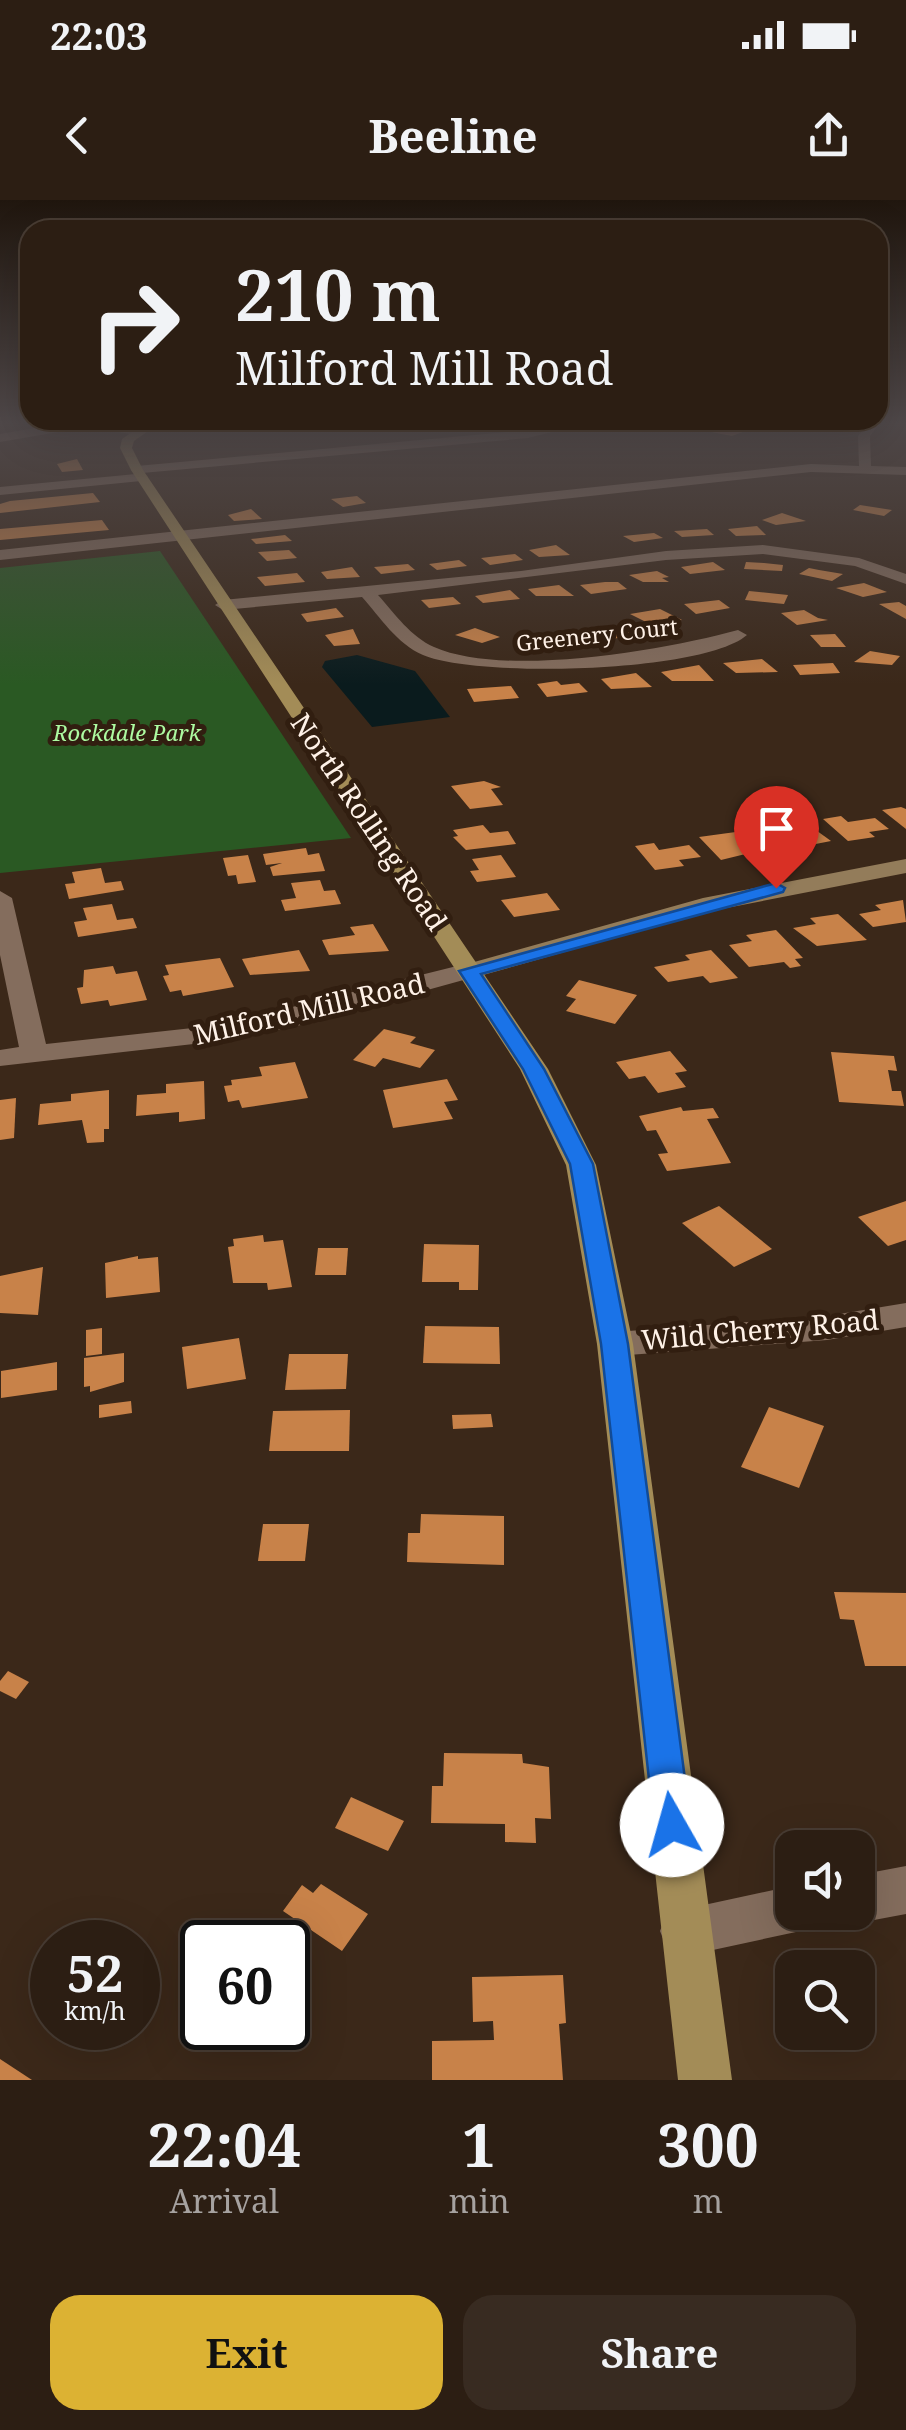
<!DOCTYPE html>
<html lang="en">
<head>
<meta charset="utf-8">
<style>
	body { margin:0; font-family:"Noto Serif",serif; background:#382b21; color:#f1f3f6; height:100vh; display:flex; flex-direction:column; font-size:38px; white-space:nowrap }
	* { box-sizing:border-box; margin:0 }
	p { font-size:32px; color:#a6a2a0 }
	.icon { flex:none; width:55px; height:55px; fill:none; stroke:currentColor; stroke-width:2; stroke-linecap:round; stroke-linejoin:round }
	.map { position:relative; height:1880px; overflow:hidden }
	.side { display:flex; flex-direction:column; background:#2c1e13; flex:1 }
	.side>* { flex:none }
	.hud { position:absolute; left:20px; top:20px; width:868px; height:210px; border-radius:30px; box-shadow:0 10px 40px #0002,0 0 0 2px #483c33; background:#2c1e13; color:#f1f3f6; overflow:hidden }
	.controls { position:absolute; left:775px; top:1630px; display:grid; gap:20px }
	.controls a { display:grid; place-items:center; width:100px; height:100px; border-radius:20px; background:#2c1e13; box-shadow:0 10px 40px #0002,0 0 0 2px #483c33; font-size:50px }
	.speed { position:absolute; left:30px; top:1720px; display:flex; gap:20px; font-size:50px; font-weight:700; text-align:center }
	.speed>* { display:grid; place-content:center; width:130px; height:130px; border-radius:50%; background:#2c1e13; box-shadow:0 10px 40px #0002,0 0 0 2px #483c33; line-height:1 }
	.speed small { font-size:25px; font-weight:400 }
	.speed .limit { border:5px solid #111; border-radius:15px; background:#fff; color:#111 }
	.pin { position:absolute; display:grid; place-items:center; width:85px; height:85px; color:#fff; margin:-102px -42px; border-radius:50% 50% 50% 0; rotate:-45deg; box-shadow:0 0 10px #0007 }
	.pin .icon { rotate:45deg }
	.me { position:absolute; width:110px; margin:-55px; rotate:353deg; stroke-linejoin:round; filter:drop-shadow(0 0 8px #0008) }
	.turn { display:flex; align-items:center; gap:35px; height:210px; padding:0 50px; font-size:45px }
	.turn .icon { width:130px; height:130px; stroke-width:2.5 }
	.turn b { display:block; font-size:70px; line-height:85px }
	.eta { display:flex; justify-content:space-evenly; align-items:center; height:170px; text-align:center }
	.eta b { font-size:60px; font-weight:700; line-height:70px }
	.cta { display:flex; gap:20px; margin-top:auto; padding:20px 50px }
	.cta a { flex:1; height:115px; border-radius:30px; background:#dcb233; color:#111; font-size:40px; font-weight:700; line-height:115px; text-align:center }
	.cta a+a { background:#382b21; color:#f1f3f6 }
	.status { display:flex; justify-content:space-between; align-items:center; height:70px; padding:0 50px; background:#2c1e13; direction:ltr }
	.status svg { height:28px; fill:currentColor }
	header { display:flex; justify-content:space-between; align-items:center; height:130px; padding:0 50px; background:#2c1e13; font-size:45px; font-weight:700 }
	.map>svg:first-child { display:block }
</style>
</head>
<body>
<div class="status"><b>22:03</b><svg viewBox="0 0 49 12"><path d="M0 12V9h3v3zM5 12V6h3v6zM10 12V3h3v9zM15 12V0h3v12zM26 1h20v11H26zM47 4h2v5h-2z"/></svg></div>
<header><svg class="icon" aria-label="back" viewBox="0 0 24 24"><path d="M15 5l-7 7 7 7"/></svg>Beeline<svg class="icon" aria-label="share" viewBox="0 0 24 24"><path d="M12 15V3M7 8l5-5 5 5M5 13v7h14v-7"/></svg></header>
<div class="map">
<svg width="906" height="1880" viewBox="0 0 906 1880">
	<rect width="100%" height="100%" fill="#3b2819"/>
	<path fill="#2a5923" d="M160,351L351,638L0,673V368Z"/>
	<path fill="#0a1b1d" d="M357,455L415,471L450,517L372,527L322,467L325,461Z"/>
	<g fill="#c88249">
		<path d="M659,222H694L748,230L732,236Z"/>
		<path d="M77,259L83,270L62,272L57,264Z"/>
		<path d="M93,293L100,302L0,313V304L10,301Z"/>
		<path d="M357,296L366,303L343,307L331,299Z"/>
		<path d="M860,305L892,310L884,316L853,310Z"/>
		<path d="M251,309L262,319L234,321L228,315Z"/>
		<path d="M782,313L806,321L776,325L762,320Z"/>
		<path d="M102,320L109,330L0,340V329Z"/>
		<path d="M757,326L766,335L736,336L728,329Z"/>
		<path d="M707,329L714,335L682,337L674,331Z"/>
		<path d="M654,333L663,338L634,342L623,336Z"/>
		<path d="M285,335L292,341L256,344L251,339Z"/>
		<path d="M556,345L570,355L539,357L529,350Z"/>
		<path d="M289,350L297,358L267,361L258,352Z"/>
		<path d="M515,354L523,360L490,365L481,358Z"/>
		<path d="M459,360L467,366L437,370L429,364Z"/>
		<path d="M713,362L725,370L690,374L681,367Z"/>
		<path d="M746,362L764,363L783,365L782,371L744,369Z"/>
		<path d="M408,364L415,370L381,374L374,367Z"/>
		<path d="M352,367L360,377L327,379L321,372Z"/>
		<path d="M809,368L819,370L843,374L832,381L799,374Z"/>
		<path d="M657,371L669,377L662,378L669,382H643L629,375Z"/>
		<path d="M297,373L305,382L265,386L257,377Z"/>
		<path d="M605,382H618L627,389L591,394L580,385Z"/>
		<path d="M864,383L887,392L863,397L836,388Z"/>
		<path d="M559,385L574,396H536L528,389Z"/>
		<path d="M510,390L520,399L483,403L475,396Z"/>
		<path d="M749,391L788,395L784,404L745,400Z"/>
		<path d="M453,397L461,404L429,408L421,400Z"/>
		<path d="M719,400L730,408L696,414L684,404Z"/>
		<path d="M899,402L906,406V419L879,404Z"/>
		<path d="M336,408L344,417L307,422L301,414Z"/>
		<path d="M660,409L682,420L650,424L630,414Z"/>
		<path d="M804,410L818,418L828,420L797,425L781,413Z"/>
		<path d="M475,428L500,437L482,443L455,435Z"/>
		<path d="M626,428L635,436L602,440L593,432Z"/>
		<path d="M353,429L360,444L334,446L325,435Z"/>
		<path d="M565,431L577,443L542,446L533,438Z"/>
		<path d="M835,434L846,447H821L810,435Z"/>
		<path d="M870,451L900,456L892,465L854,462Z"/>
		<path d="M762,459L778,472L736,473L723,463Z"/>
		<path d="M833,463L840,473L800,475L793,465Z"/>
		<path d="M699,465L714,481H672L661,472Z"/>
		<path d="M636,473L652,487L611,489L601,479Z"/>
		<path d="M557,481L561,485L579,483L588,492L547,497L537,484Z"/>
		<path d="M511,486L519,498L474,502L467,489Z"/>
		<path d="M484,581L501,587L491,589L503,605L470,609L451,586Z"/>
		<path d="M901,607L906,609V629L882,610Z"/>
		<path d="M841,616L848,622L875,618L889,629L869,632L875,637L848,641L823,619Z"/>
		<path d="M802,620L831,641L785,650L762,628Z"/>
		<path d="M483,625L490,633L508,631L516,644L466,650L453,637L458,636L453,630Z"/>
		<path d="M743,631L749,636L761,635L774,647L721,660L699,637Z"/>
		<path d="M654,643L659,650L689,645L701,657L679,660L684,666L655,670L635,646Z"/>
		<path d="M306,648L308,655L319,653L325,671L273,676L270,667L282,663L266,665L263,654Z"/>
		<path d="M248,655L256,682L238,684L236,675L228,676L223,658Z"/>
		<path d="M501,655L516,677L477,682L470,671L479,670L472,659Z"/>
		<path d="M101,668L105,683L121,681L124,690L69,699L65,684L75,683L72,672Z"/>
		<path d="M320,680L324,691L335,690L341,704L285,711L281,700L296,698L291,683Z"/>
		<path d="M547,693L560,710L514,717L501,700Z"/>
		<path d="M903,700L906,722L873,727L859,714L881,710L875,705Z"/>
		<path d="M112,704L117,720L133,718L137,728L78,737L74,722L87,720L83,708Z"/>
		<path d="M838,714L867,740L817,746L793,728L816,724L810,718Z"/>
		<path d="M373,724L389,751L329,755L322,740L355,735L350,727Z"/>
		<path d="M776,730L803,758L795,759L801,766L790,768L784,762L749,767L729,745L752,741L746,735Z"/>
		<path d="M299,750L310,771L250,775L242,759Z"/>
		<path d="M711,750L738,778L710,783L703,776L668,782L654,767L690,760L685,755Z"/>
		<path d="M220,758L234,787L183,796L181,790L170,792L163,776L169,775L165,765Z"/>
		<path d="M113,766L116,774L137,771L147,800L110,806L108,800L81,804L77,788L83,787L84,770Z"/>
		<path d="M579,780L637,795L615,824L566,811L576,799L566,796Z"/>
		<path d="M384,829L416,837L410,843L435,850L420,868L383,858L375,867L353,860Z"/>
		<path d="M670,851L687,871L675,873L686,887L658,893L645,876L629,879L616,862Z"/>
		<path d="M831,852L894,856L897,871L888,870L892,891H901L904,906L839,902Z"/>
		<path d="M295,862L308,898L242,908L239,900L228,902L224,886L232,885L231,880L262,876L259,867Z"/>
		<path d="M447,879L458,900L444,902L453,919L393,928L383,890Z"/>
		<path d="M204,881L205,919L179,922V912L136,916L137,895L166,893V884Z"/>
		<path d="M109,890V929H104V942L87,943L82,920L38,925L40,904L71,901V894Z"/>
		<path d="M16,898L14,938L0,940V900Z"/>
		<path d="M681,907L683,911L713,908L719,918L707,919L731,963L667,971L658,954L668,953L656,930L647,931L639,916Z"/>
		<path d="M906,1001V1040L888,1046L858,1017Z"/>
		<path d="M719,1006L772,1049L734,1067L682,1023Z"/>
		<path d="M263,1035L264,1042L283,1040L292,1087L268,1090L267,1083H233L228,1047L234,1046L233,1039Z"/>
		<path d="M424,1044L479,1045L478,1090H459V1082H422Z"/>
		<path d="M318,1048H348L346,1075H315Z"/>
		<path d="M138,1056V1059L158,1057L160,1092L106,1098L105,1063Z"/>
		<path d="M43,1067L38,1115L0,1113V1076Z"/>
		<path d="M425,1126L499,1127L500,1164L423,1163Z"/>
		<path d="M102,1128V1154L86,1156V1130Z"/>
		<path d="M239,1138L246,1179L187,1189L182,1147Z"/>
		<path d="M124,1153V1182L90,1192V1186L84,1187V1158Z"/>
		<path d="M289,1154H348L346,1189L285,1190Z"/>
		<path d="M57,1162V1190L1,1198V1171Z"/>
		<path d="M131,1201L132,1213L99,1218V1205Z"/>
		<path d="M769,1207L824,1226L799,1288L741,1267Z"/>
		<path d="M350,1210L349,1251H269L273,1211Z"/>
		<path d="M491,1214L493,1227L453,1229L452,1215Z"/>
		<path d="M421,1314L504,1316V1365L407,1362L408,1333H420Z"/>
		<path d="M263,1324H309L305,1361H258Z"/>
		<path d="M834,1392L906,1393V1466H865L854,1420L840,1419Z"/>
		<path d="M8,1471L29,1482L16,1499L0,1491V1481Z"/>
		<path d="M444,1553L522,1554L523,1563L549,1567L551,1619L535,1618L536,1643L505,1642V1624L431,1623L432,1586H443Z"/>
		<path d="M351,1597L404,1621L388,1651L335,1628Z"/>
		<path d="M321,1684L368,1714L342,1751L283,1711L302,1685L313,1693Z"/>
		<path d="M563,1775L566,1823L559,1824L563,1880H432V1841L494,1840L493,1821L473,1822L472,1777Z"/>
		<path d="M0,1859L32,1880H0Z"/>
	</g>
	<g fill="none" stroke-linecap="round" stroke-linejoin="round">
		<g fill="#846d5d" fill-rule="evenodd">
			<path d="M70,222H99L143,231L137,235L87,227L0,242V234Z"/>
			<path d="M571,222L579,225L528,238L142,273L148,277L141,281L0,295V287L136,274L131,270L137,266L528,230Z"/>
			<path d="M869,222H881L870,236L871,266L906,267V275L811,272L0,360V350L811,264L859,266L858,236Z"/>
			<path d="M763,345L859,358L906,374V384L855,366L763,354L666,360L378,395C395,414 411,437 434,447C504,478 665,450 738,430L747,435C703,473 477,478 423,455C397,444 380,417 362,397L223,410L215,405L223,400L521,371L666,351Z"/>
			<path d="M0,691L12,698L46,844L220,825L469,763L482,771L478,776L297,826L220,841L0,866V850L19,847L0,755Z"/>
			<path d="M906,1103V1127L827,1140L615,1156L603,1153L597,1144L603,1135L615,1132L827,1116Z"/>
			<path d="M906,1666V1714L858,1723L841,1716L839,1712H858V1675Z"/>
			<path d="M792,1686V1712H816L810,1729L685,1756L667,1749L660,1731L667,1713Z"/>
		</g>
		<path fill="#937c5a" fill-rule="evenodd" d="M906,659V673L706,712L469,779L456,771L460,766L703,698Z"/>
		<path fill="#a38c57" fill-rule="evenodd" d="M147,222H161L134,241L132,248L143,270L548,869L596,965L633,1144L732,1880H678L597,1144L566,965L520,869L131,270L120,248L122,239Z"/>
	</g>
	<linearGradient id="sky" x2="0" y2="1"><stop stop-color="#20160e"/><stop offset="0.46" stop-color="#4f4849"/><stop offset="1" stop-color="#4f4849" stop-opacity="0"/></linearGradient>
	<rect width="906" height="485" fill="url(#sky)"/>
	<path fill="#1a73e8" stroke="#114b97" stroke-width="2.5" d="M776,683L785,688L783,692L481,774L544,869L593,964L628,1144L691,1625L685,1637L672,1642L660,1637L654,1625L601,1144L570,964L523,869L459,771Z"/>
	<g text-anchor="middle" stroke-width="10" stroke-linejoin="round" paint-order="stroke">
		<g font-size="22" fill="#fff2e8" stroke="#311e10">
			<text transform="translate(597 435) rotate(-6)" y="8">Greenery Court</text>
		</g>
		<g font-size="22" font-style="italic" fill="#adfba1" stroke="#311e10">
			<text x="127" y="541">Rockdale Park</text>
		</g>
		<g font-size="28" fill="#fff2e8" stroke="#311e10">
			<text transform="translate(369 622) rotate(56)" y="10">North Rolling Road</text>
			<text transform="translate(309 809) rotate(-13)" y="10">Milford Mill Road</text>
			<text transform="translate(760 1130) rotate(-5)" y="10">Wild Cherry Road</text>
		</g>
	</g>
</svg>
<div class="controls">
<a><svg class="icon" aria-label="sound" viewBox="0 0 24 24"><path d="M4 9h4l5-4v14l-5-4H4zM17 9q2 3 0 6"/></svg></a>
<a><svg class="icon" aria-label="search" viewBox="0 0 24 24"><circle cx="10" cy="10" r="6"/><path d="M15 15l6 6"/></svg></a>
</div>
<div class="speed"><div>52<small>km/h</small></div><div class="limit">60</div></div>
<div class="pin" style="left:776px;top:688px;background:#d93025"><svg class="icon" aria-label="arrive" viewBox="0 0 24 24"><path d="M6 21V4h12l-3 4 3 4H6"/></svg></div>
<svg class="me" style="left:672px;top:1625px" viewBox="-20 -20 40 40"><circle r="19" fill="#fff"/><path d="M0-13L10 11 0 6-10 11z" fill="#1a73e8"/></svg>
<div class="hud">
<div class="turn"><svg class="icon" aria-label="right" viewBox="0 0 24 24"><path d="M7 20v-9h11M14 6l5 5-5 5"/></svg><div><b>210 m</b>Milford Mill Road</div></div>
</div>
</div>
<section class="side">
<div class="eta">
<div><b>22:04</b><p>Arrival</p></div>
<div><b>1</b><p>min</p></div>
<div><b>300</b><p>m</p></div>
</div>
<div class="cta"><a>Exit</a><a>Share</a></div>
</section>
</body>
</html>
